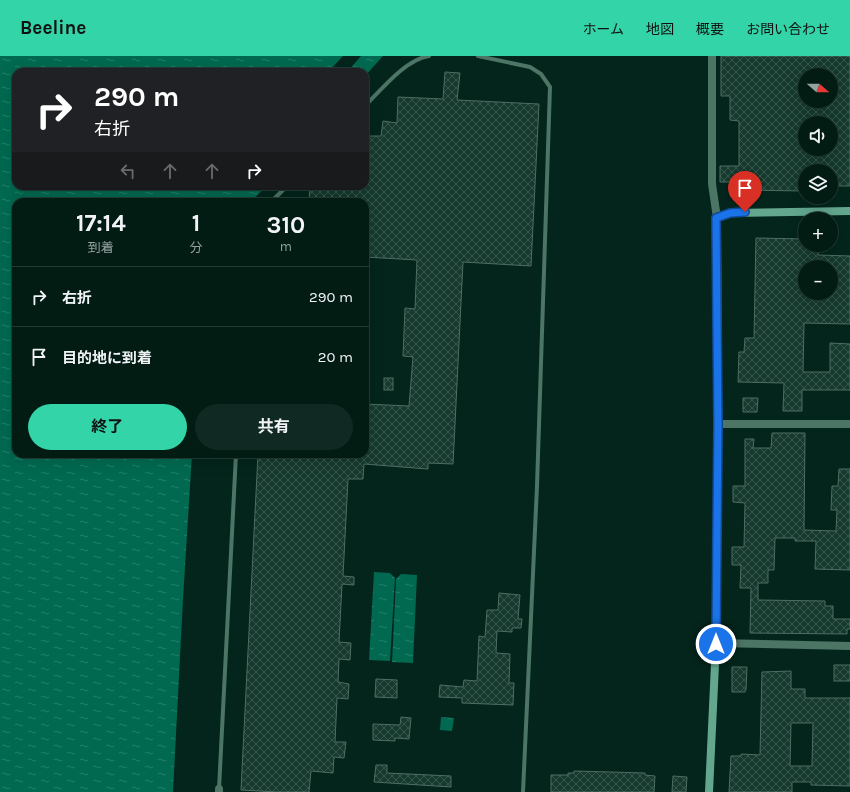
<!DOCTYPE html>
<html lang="ja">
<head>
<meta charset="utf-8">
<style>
	body { margin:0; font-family:Karla,"Noto Sans JP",sans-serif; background:#102922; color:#f1f3f6; height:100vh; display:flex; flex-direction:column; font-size:15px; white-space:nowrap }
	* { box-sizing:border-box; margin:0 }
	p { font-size:13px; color:#96a1a0 }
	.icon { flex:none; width:22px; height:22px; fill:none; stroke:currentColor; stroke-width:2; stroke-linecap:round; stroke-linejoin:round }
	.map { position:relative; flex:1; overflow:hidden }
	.side { position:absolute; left:12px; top:142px; width:357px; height:260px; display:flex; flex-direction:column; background:#021c14; border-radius:12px; box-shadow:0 4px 16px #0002,0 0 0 1px #233a34 }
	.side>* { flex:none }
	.banner { position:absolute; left:12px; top:12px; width:357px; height:122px; border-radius:12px; box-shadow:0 4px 16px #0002,0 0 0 1px #233a34; background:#202124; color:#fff; overflow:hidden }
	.needle { width:26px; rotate:110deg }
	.tools { position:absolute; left:798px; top:12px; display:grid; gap:8px }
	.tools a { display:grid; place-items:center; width:40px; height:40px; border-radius:50%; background:#021c14; box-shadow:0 4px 16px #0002,0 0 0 1px #233a34; font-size:20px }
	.pin { position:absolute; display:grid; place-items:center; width:34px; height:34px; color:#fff; margin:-41px -17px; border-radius:50% 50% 50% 0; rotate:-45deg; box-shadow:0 0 4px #0007 }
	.pin .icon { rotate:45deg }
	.me { position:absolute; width:44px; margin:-22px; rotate:0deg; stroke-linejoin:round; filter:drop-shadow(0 0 3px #0008) }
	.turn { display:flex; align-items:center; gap:14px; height:84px; padding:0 16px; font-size:18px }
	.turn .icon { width:52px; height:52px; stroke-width:2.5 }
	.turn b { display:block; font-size:28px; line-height:34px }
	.lanes { display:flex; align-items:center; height:38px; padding:0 16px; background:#0003; justify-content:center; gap:20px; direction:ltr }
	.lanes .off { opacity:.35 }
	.eta { display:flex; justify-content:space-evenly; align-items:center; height:68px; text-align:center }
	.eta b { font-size:24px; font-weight:700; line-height:28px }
	.button { display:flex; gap:8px; margin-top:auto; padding:8px 16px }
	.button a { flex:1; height:46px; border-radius:24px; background:#33d4a8; color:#111; font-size:16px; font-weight:700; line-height:46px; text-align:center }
	.button a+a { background:#102922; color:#f1f3f6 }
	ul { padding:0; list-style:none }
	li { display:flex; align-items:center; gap:12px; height:60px; padding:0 16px; border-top:1px solid #233a34 }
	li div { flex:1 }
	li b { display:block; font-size:15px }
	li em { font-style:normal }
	header { display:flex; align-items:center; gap:24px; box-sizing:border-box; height:56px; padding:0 20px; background:#33d4a8; color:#111 }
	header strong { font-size:19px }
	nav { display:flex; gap:22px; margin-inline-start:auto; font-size:14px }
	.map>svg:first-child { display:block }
</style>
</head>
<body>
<header>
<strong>Beeline</strong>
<nav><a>ホーム</a><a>地図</a><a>概要</a><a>お問い合わせ</a></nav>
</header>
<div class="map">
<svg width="850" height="736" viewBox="0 0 850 736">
	<defs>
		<pattern id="water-ripples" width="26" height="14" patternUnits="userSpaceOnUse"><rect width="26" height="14" fill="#006950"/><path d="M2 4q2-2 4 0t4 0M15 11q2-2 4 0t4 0" fill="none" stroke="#247f69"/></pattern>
		<pattern id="building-cross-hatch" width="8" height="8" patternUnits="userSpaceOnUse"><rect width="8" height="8" fill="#163a2e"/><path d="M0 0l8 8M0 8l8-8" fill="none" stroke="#37574c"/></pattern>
	</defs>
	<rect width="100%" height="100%" fill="#03251b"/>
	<g fill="url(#water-ripples)">
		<path d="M0,0H343L328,16H16V130H266L251,146H16V398H192L183,543L173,736H0Z"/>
		<path d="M361,0H383L365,20V16H347Z"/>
		<path d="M374,516L390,517L395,522L390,605L369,604Z"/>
		<path d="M401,518L417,519L413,607L392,606L396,523Z"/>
		<path d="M441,661L454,662L452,675L440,674Z"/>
	</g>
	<g fill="url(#building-cross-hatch)" stroke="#4d6f63" fill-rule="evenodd">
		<path d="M721,0H850V130H831V115H805V135L739,134V133H731L732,126H720V110H739V65L730,64V40H721ZM805,19H831V45H805ZM805,67H831V93H805Z"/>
		<path d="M445,16L460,17L457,44L539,48L531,210L463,206L453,408L428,407V413L364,408L363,423H348L343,520L354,521V529L342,528L339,586L351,587L350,604L339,603L338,626L349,628L348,643L337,642L335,686H346L344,702L334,701L333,717L311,715L309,736H277L241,734L258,398H365V348L409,350L413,301L403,300L405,252L415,253L417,204L365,201V146H309L310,130H365V80H381L383,65L397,67L398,41L443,43Z"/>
		<path d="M756,182L805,183V189H819L818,199L850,200V268L804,267L803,316H830V287L850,288V334H802V355H783L784,327L738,326L739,296H744L745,282H754ZM805,211H831V237H805Z"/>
		<rect x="384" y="322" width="9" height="12"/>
		<path d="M743,342H758L757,356H743Z"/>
		<path d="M772,377H805L804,474L836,475L837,454H831L832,430H838L839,413H850V514L815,513L816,485H795V482H775L774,514H768V527H758V544L825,545V550H833V563H850V573H847V578L750,577L751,532H740L741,509H732V491H744L745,447L733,446V430H745V383H754L753,392H771Z"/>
		<path d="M499,537L520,539L518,563H522L521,572H512V576L497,575L496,597L510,598L509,627H514L513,649L462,647V642L439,641L440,629L463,631L464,624L477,625L479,580L485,581L487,554H498Z"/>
		<rect x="834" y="609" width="16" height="16"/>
		<path d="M732,611H747L746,634H745V636H732Z"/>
		<path d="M791,615V633H805V642H850V730L811,729V726H792V736H729L731,700H741V698L760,699L762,616ZM791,667H813L812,710H790Z"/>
		<path d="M376,623L397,624V642L375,641Z"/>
		<path d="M401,661L411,662L409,683L395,682V685L373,684V668L400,669Z"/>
		<path d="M376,709H387V717L451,720V731L374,726Z"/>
		<path d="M574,715L645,717V719L655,720L654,736H551V719H568V717H574Z"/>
		<path d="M673,720L687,721L686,736H672Z"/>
	</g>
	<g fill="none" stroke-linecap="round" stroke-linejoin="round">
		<g stroke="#4c7566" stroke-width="4">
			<path d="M478,0L530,11L541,18L550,31L537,430L523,736"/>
			<path d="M365,50C381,34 406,3 429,0"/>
			<path d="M271,146L287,130"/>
			<path d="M219,733L236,398"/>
		</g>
		<g stroke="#4c7566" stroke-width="8">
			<path d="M712,0V128L717,162"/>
			<path d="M718,368H850"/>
			<path d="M716,587L850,590"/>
			<path d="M219,736V733"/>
		</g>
		<path stroke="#63a78f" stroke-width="8" d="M709,736L716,587L718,368L717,162L730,157L850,155"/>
	</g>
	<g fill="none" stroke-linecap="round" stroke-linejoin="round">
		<defs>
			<path id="route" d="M716,588L718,368L716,162L730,157L745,156"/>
		</defs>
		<use href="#route" stroke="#114b97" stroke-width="10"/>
		<use href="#route" stroke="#1a73e8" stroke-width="7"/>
	</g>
</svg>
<div class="tools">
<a><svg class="needle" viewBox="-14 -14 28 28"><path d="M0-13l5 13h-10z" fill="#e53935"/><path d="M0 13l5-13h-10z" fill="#96a1a0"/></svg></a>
<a><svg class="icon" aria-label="sound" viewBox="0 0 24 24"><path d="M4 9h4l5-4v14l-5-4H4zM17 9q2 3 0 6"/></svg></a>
<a><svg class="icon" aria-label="layers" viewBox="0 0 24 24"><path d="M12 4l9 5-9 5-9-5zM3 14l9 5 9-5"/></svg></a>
<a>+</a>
<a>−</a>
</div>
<div class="pin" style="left:745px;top:156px;background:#d93025"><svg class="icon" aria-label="arrive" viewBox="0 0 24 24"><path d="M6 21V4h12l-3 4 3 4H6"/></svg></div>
<svg class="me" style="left:716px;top:588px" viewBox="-20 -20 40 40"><circle r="17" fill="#1a73e8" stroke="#fff" stroke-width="3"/><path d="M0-11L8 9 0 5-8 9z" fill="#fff"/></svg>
<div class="banner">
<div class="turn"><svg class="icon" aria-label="right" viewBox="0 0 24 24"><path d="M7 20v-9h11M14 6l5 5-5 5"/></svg><div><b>290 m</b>右折</div></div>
<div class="lanes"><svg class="icon off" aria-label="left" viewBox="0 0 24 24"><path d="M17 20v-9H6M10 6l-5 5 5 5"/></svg><svg class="icon off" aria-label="ahead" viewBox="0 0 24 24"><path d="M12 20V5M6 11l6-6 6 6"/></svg><svg class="icon off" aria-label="ahead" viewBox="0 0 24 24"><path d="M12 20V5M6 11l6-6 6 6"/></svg><svg class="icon" aria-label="right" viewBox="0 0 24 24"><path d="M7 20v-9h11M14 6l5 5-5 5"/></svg></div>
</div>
<section class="side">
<div class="eta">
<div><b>17:14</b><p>到着</p></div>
<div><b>1</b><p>分</p></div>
<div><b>310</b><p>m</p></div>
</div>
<ul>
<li><svg class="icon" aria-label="right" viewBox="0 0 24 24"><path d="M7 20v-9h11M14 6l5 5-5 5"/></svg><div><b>右折</b></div><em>290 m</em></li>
<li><svg class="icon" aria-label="arrive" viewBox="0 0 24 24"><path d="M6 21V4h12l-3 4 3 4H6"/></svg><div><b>目的地に到着</b></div><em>20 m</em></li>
</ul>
<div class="button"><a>終了</a><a>共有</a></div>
</section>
</div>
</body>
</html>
